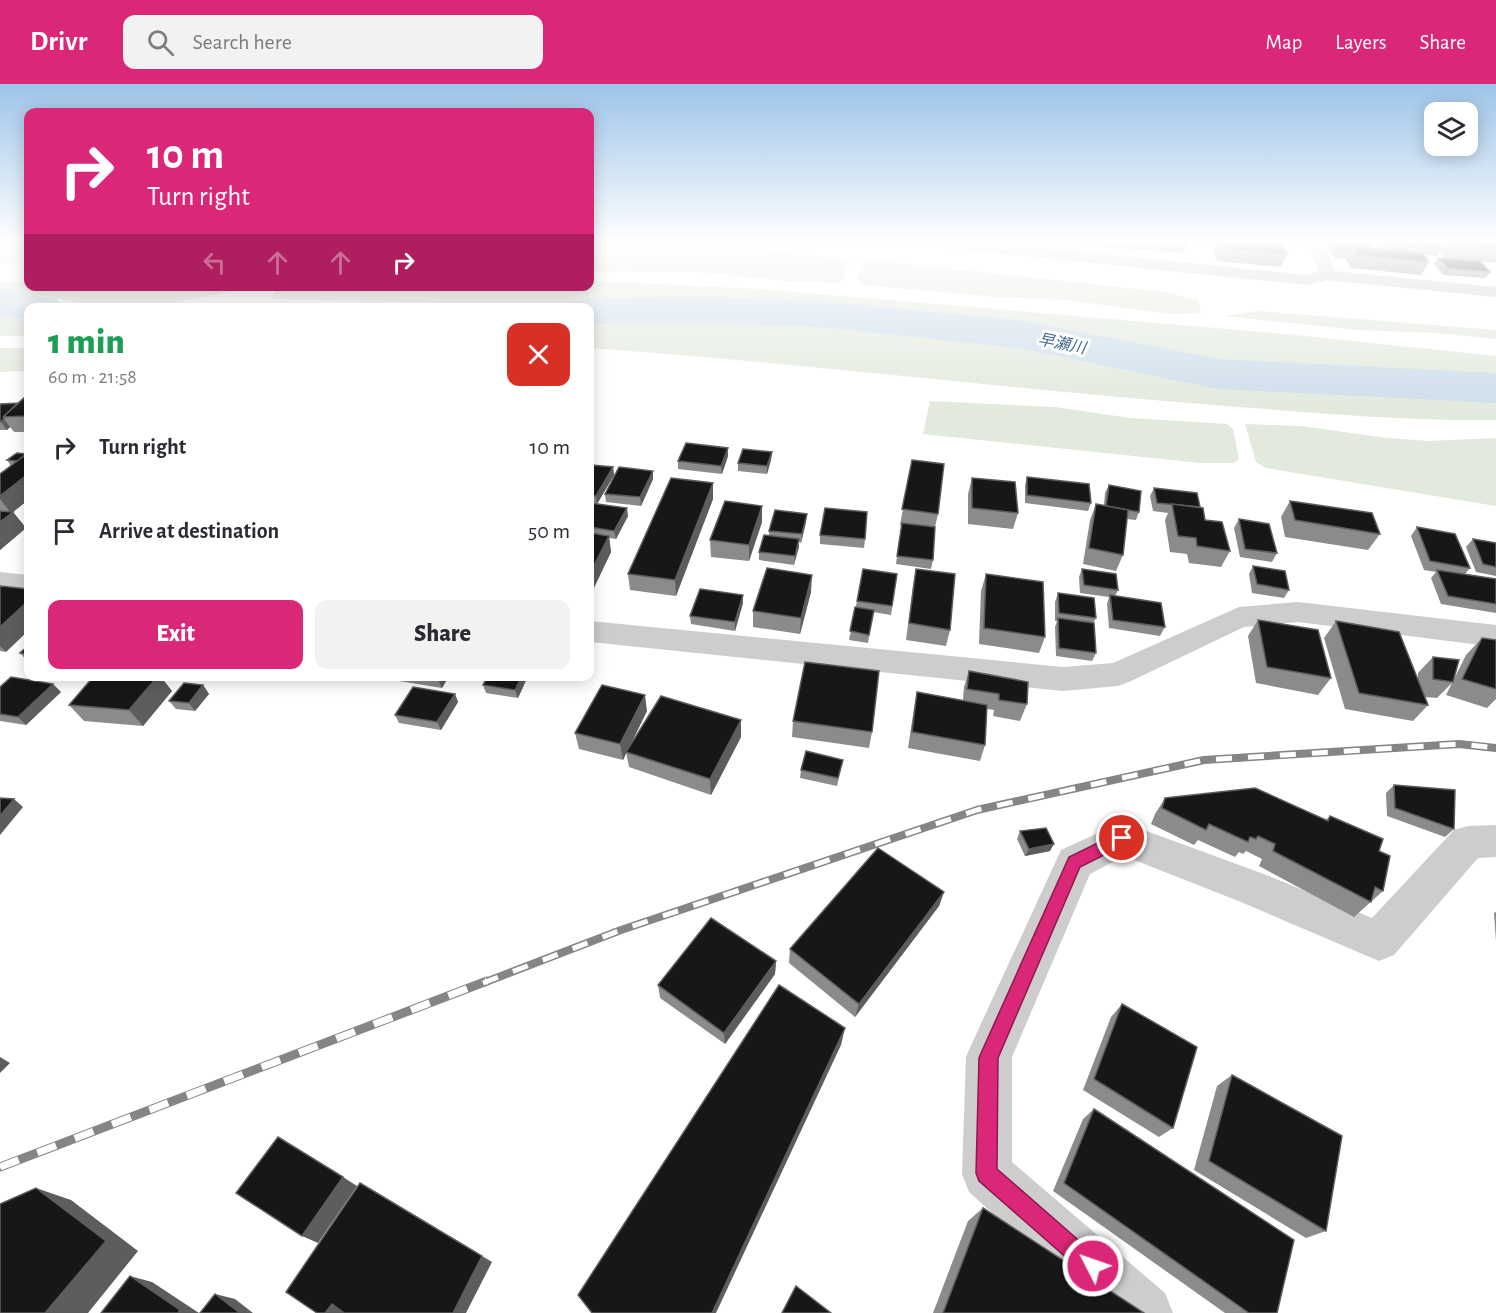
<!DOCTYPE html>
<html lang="en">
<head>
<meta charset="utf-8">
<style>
	body { margin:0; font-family:"Alegreya Sans","Noto Sans JP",sans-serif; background:#f2f2f3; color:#2b2b33; height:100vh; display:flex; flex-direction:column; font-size:22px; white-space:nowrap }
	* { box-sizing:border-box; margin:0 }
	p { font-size:20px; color:#7c7c81 }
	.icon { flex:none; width:33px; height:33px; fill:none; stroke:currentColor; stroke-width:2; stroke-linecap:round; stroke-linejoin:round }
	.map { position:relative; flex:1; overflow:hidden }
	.sheet { position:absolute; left:24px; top:219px; width:570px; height:378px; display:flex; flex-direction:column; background:#fff; border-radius:12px; box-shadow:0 3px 15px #0003 }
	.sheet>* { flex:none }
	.banner { position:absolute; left:24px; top:24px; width:570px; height:183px; border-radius:12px; box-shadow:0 3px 15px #0003; background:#db2777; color:#fff; overflow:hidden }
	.buttons { position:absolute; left:1424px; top:18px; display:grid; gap:12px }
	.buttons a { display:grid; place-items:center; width:54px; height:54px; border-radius:12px; background:#fff; box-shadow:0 3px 15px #0003; font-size:30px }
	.pin { position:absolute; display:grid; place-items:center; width:51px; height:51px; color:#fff; margin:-26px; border:3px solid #fff; border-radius:50%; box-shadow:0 2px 6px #0007 }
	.me { position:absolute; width:66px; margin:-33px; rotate:311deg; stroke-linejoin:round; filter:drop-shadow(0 0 4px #0008) }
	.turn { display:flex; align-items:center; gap:21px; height:126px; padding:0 24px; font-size:27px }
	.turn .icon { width:78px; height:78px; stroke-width:2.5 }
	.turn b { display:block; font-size:42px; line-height:51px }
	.lanes { display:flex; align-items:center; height:57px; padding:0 24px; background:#0003; justify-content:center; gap:30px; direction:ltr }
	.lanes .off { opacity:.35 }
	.round { display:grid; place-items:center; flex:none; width:63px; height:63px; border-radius:12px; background:#f2f2f3 }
	.headline { display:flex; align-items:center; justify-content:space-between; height:102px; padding:0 24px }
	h1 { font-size:36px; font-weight:800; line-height:45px; color:#1e9e55 }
	.button { display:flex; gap:12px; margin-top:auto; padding:12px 24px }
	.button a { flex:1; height:69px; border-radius:12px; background:#db2777; color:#fff; font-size:24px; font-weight:800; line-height:69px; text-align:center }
	.button a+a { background:#f2f2f3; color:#2b2b33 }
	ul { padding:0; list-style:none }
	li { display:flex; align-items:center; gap:18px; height:84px; padding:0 24px }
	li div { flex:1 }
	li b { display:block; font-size:22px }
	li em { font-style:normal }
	header { display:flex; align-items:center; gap:36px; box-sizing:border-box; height:84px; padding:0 30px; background:#db2777; color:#fff }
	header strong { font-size:28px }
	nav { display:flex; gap:33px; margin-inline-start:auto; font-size:21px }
	.search { width:420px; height:54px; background:#f2f2f3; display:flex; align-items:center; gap:15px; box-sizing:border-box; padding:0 21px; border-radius:12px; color:#7c7c81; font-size:22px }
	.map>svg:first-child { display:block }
</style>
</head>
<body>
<header>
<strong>Drivr</strong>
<div class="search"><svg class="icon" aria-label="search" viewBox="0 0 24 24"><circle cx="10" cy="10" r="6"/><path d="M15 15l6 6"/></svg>Search here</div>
<nav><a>Map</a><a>Layers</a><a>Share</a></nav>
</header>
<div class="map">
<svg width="1496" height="1229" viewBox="0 0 1496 1229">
	<rect width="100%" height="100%" fill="#fff"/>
	<g fill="#e2e9dd">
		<path d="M0,156H28V182L0,178Z"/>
		<path d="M590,156C675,156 761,164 845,176L849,179L842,197L838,199L786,197L697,188L590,187Z"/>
		<path d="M871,176L1165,208L1198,216L1201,229L1170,230L1067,216L999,213L863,201L857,196L862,179Z"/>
		<path d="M0,197L28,198V202H590V197L760,205L1286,250L1496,272V296L1438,291L1297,287L1183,276L1025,244L811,218L583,222L271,215L277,204H236L219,210L156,222L83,220L45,212L0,210Z"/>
		<path d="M1256,227L1496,246V255L1435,249L1357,246L1224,232Z"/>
		<path d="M0,229L28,231V252H0Z"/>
		<path d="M675,233L782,238L958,252L1043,265L1138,285L1231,301L1302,306L1496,309V336C1406,337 1317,329 1227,322C1014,306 802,279 590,264V236Z"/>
		<path d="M0,264H28V287L0,288Z"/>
		<path d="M930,317L1055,323L1130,334L1227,340L1233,345L1239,375L1234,379H1201L923,350Z"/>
		<path d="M1245,340L1301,342L1387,354L1429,357L1496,354V422L1266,384L1256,378Z"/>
	</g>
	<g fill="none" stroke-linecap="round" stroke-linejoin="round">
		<g fill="#cdddea" fill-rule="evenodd">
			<path d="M0,206L57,215L63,224H28V235L0,232Z"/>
			<path d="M712,213L818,217L1019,236L1218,275L1496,289V319L1218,305L1019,264L818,243L712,239L590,240V224H571L575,218L590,214Z"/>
		</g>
		<g fill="#cdcdcd" fill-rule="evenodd">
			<path d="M912,156H968L1307,191L1317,188L1318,185L1306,156H1322L1335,187L1496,203V213L1326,196L1307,201L920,161Z"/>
			<path d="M0,488L28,491V509L0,506Z"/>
			<path d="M1298,518L1496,541V563L1298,538L1244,543L1129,598L1118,602L1063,607L590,558V537L1063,583L1113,579L1239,523Z"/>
			<path d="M1122,738L1269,792L1372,834L1454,746L1468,742L1496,741V773L1478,774L1394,871L1379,877L1241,818L1124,772L1090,790L1012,973V1078L1165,1209L1173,1229H1104L969,1108L962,1090L966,973L973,957L1061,766Z"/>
		</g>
		<defs>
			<path id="rail-far1" d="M483,899L621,846L977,726L1204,676L1459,660L1496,664"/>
			<path id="rail" d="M0,1083L487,897"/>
		</defs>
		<use href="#rail-far1" stroke="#858585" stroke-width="8"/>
		<use href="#rail" stroke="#858585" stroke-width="9"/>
		<use href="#rail-far1" stroke="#fff" stroke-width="5" stroke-dasharray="16" stroke-linecap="butt"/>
		<use href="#rail" stroke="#fff" stroke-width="7" stroke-dasharray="20" stroke-linecap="butt"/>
	</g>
	<g fill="#8b8b8b">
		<path d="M1046,156H1080L1079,159Z"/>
		<path d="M1092,156H1189L1184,169L1093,162Z"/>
		<path d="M1218,156H1246L1287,170L1281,183L1217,177L1213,167Z"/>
		<path d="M1327,156H1369L1370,159L1369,160L1372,164L1380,165L1376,159L1378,156H1434L1436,159L1438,156H1496V179L1480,177L1490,188L1485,194L1443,191L1434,180L1438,174H1445L1439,167L1437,172L1424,170L1429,178L1421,191L1351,184L1346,175L1335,174L1328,164L1330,160Z"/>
		<path d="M28,311V348H14L10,343L7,346H0V320L18,319Z"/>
		<path d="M728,364V372L722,390L678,385V377Z"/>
		<path d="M772,368L771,376L767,390L738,387V379Z"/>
		<path d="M28,369V416L13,428L26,444L0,466V390L11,382L7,376L26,370Z"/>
		<path d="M912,376L938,430L935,443L933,476L931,485L896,480L901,442L900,441Z"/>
		<path d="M590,383H613L614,391L597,420L628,432L616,455L609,454L611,468L590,512Z"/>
		<path d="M1027,393L1091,419L1088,427L1025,419V401Z"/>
		<path d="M972,394L1018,429L1013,445L968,440V410Z"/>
		<path d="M653,395L641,422L606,418L605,410Z"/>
		<path d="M713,399V415L676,512L630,506L628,490Z"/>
		<path d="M1109,401L1139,428L1136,436L1127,435L1123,471L1116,487L1083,480L1090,436L1096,420L1104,421L1105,409Z"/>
		<path d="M1154,404L1200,423L1205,436L1230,467L1221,483L1189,479L1187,470L1170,468L1165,436L1168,429L1153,427L1150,412Z"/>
		<path d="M1290,417L1380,450L1368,466L1285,453L1281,433Z"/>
		<path d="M1239,435L1277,469L1272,478L1240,473L1234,444Z"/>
		<path d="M762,438L749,477L711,473L710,456Z"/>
		<path d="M806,438L801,459L799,458L794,481L759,476V468L769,451V447Z"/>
		<path d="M1417,443L1470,484L1465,490L1496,495V529L1441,520L1431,494L1436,488L1424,486L1411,452Z"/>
		<path d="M820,451L865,455L864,464L820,460Z"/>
		<path d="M1473,455L1496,459V492L1476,488L1466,463Z"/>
		<path d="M1253,482L1289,506L1284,514L1252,509L1249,490Z"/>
		<path d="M916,485L950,546L946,562L906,556L913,501Z"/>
		<path d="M1082,485L1118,506L1115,512L1165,543L1160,552L1109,544L1107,520L1109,513L1080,509L1079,493Z"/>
		<path d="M897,490L891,531L873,528L868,559L849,556L857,517Z"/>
		<path d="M986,490L1045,553L1039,569L979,560L981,507Z"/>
		<path d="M0,502L6,568L0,567Z"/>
		<path d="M811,508L800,550L753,543V527Z"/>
		<path d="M1058,509L1096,534L1093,539L1096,569L1092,577L1056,572L1055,543L1057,537H1055V518Z"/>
		<path d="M743,511V519L735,547L691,540L690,532Z"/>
		<path d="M1258,536L1331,594L1318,611L1256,599L1248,552Z"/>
		<path d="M1336,537L1418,596V589L1433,573L1453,598L1437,614L1425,613L1428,621L1413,637L1345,625L1324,554Z"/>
		<path d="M1482,554L1496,556V615L1487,624L1446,611L1466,571Z"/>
		<path d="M28,562V578L20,569Z"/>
		<path d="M969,587L1027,620L1020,637L993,632L994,626L987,625L985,661L980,677L908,664L914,624L917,608L963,616L964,603Z"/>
		<path d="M94,592H160L172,607L143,642L84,637L69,621Z"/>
		<path d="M396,592H449L442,604L399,597Z"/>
		<path d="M528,592L518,614L486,609L483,601Z"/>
		<path d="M203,601L209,610L195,627L176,625L169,617Z"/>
		<path d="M0,603L61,608L26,641L0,637Z"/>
		<path d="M455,610L458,618L441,646L399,639L395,631Z"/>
		<path d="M647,627L629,663L741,636V653L711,711L629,683L626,668L623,676L579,665L575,649Z"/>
		<path d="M793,637L872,648L869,664L792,653Z"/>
		<path d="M843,676L837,702L800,694L801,686Z"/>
		<path d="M1394,701L1454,745L1445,753L1387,732L1386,709Z"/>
		<path d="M1165,714L1326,736L1330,732L1379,767L1383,807L1354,833L1259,782L1262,775L1246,767L1243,770L1239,768L1235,773L1198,756L1194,761L1151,740L1155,730Z"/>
		<path d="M1020,747L1050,767L1025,772L1017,755Z"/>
		<path d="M944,808L939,822L855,933L789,879L790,865Z"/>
		<path d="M1496,828V857L1494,829Z"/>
		<path d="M776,877L775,890L725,960L660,914L658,901Z"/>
		<path d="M1122,920L1173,1044L1159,1053L1083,1006L1111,933Z"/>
		<path d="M1232,991L1326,1147L1306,1154L1194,1086L1217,1002Z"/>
		<path d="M1094,1025L1277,1229H1225L1053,1107L1083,1035Z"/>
		<path d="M983,1124L1144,1229H933L968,1137Z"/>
	</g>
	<g fill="#5d5d5d">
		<path d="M4,335L10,343L7,346L1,338Z"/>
		<path d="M728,364V372L722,390L721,382Z"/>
		<path d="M772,368L771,376L767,390V382Z"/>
		<path d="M613,383L614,391L597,420L596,412Z"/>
		<path d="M653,387V395L641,422L640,413Z"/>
		<path d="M28,390V416L13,428L26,444L0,466V438L11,429L0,415V412Z"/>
		<path d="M713,399V415L676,512L675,496Z"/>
		<path d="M762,422V438L749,477V461Z"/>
		<path d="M627,424L628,432L616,455L614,447Z"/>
		<path d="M807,430L806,438L801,459L802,450Z"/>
		<path d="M609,452L611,468L590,512V489Z"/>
		<path d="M799,455V463L794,481L795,472Z"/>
		<path d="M812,491L811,508L800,550L801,534Z"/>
		<path d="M743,511V519L735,547V538Z"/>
		<path d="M28,517V547L6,568L0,562V543Z"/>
		<path d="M158,592H160L172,607L143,642L129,626Z"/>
		<path d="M440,592H449L442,604L438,596Z"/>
		<path d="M522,592H528L518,614L515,606Z"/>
		<path d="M53,600L61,608L26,641L18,633Z"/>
		<path d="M203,601L209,610L195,627L189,619Z"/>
		<path d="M455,610L458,618L441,646L437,638Z"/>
		<path d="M645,611L647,627L623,676L620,660Z"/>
		<path d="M741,636V653L711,711L710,695Z"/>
		<path d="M14,715L23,723L0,751V732Z"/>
		<path d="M1054,760L1050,767L1025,772L1029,765Z"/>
		<path d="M944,808L939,822L855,933L859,920Z"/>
		<path d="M776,877L775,890L725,960L724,949Z"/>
		<path d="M845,944L841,961L716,1229H712Z"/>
		<path d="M0,973L10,979L0,989Z"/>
		<path d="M343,1093L357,1102L318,1159L302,1152Z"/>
		<path d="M36,1104L71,1116L138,1167L88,1229H45Z"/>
		<path d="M482,1172L492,1178L466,1229H453Z"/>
		<path d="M130,1192L152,1198L199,1229H178Z"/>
		<path d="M215,1210L235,1215L253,1229H240Z"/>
		<path d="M332,1220L344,1229H325Z"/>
	</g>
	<g fill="#171717" stroke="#5d5d5d" stroke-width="1.5">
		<path d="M1219,156H1246L1282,159L1287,170L1222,164Z"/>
		<path d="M1341,156H1369L1370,159Z"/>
		<path d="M1382,156H1417L1423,164L1385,161Z"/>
		<path d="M1421,156H1434L1441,165L1427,164Z"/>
		<path d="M1449,156H1496V165L1454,161Z"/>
		<path d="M1331,157L1369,160L1372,164L1353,162L1350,168L1338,167Z"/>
		<path d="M1353,162L1423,169L1429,178L1358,171Z"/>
		<path d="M1438,174L1480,177L1490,188L1448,184Z"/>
		<path d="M27,311H28V332L3,333Z"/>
		<path d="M18,319L3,333L4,335L0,338V320Z"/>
		<path d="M686,359L728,364L721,382L678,377Z"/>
		<path d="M743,365L772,368L767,382L738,379Z"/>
		<path d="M17,369L26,370L17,377L7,376Z"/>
		<path d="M28,369V390L0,412V390Z"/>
		<path d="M912,376L944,380L938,430L902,425Z"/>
		<path d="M591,381L613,383L596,412L590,411V383Z"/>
		<path d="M619,383L653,387L640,413L605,410Z"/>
		<path d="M1027,393L1089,400L1091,419L1027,411Z"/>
		<path d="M671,394L713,399L675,496L628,490Z"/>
		<path d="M972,394L1015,398L1018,429L972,424Z"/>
		<path d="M1109,401L1141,407L1139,428L1106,422Z"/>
		<path d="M1154,404L1197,409L1200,423L1157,419Z"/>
		<path d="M725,417L762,422L749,461L710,456Z"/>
		<path d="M1290,417L1372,429L1380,450L1295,436Z"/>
		<path d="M590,419L627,424L614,447L590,443Z"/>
		<path d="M1096,420L1128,426L1123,471L1089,464Z"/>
		<path d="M1172,420L1203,424L1205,436L1222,438L1230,467L1197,462L1196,454L1178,452Z"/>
		<path d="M825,424L867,428L865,455L820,451Z"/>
		<path d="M775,426L807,430L802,450L769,447Z"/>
		<path d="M0,427L13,428L0,438Z"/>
		<path d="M1239,435L1269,440L1277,469L1245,465Z"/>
		<path d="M902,439L935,443L933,476L897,472Z"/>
		<path d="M1417,443L1455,450L1470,484L1430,477Z"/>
		<path d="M590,449L609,452L590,489Z"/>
		<path d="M764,451L799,455L795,472L759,468Z"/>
		<path d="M1473,455L1496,459V483L1483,480Z"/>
		<path d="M1253,482L1285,487L1289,506L1257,500Z"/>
		<path d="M767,484L812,491L801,534L753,527Z"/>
		<path d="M863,485L897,490L892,522L857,517Z"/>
		<path d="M916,485L955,490L950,546L909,539Z"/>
		<path d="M1082,485L1116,490L1118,506L1084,501Z"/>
		<path d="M1437,486L1496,495V520L1448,512Z"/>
		<path d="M986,490L1043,498L1045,553L984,544Z"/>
		<path d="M0,502L28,505V517L0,543Z"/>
		<path d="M700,505L743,511L735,538L690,532Z"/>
		<path d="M1058,509L1094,514L1096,534L1059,529Z"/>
		<path d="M1110,511L1161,519L1165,543L1113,536Z"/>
		<path d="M855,523L874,526L869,551L850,547Z"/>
		<path d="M1058,534L1094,539L1096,569L1059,564Z"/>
		<path d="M1258,536L1318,546L1331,594L1267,583Z"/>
		<path d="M1336,537L1399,548L1428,621L1359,609Z"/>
		<path d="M1482,554L1496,556V605L1462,595Z"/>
		<path d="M28,562V570L20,569Z"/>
		<path d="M1433,573L1459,576L1453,598L1433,595Z"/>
		<path d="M805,578L879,587L872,648L793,637Z"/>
		<path d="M969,587L1028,598L1027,620L999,616V610L967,605Z"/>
		<path d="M94,592H158L129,626L69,621Z"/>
		<path d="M416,592H440L438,596Z"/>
		<path d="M488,592H522L515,606L483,601Z"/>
		<path d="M11,593L53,600L18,633L0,630V603Z"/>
		<path d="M184,599L203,601L189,619L169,617Z"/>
		<path d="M602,601L645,611L620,660L575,649Z"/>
		<path d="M413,603L455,610L437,638L395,631Z"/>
		<path d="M917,608L987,621L985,661L912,648Z"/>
		<path d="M661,612L741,636L710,695L626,668Z"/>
		<path d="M806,667L843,676L838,694L801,686Z"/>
		<path d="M1394,701L1455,706L1454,745L1395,724Z"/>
		<path d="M1255,704L1328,737L1330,732L1383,755L1379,767L1390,772L1383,807L1375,803L1371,818L1273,767L1275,760L1258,752L1256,755L1250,753L1248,758L1209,740L1206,746L1162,724L1165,714Z"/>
		<path d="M0,714L14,715L0,732Z"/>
		<path d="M1046,744L1054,760L1029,765L1020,747Z"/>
		<path d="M878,764L944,808L859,920L790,865Z"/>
		<path d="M711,834L776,877L724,949L658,901Z"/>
		<path d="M779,901L845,944L712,1229H592L578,1211Z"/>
		<path d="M1122,920L1197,963L1173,1044L1094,995Z"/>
		<path d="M1232,991L1342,1052L1326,1147L1209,1077Z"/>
		<path d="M1094,1025L1294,1156L1277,1229H1249L1064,1099Z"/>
		<path d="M278,1053L343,1093L302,1152L236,1109Z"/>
		<path d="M360,1099L482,1172L453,1229H344L332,1220L325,1229H317L286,1208Z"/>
		<path d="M36,1104L106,1157L45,1229H0V1120Z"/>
		<path d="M983,1124L1144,1229H943Z"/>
		<path d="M130,1192L180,1226L178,1229H101Z"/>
		<path d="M796,1202L831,1229H782Z"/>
		<path d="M215,1210L240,1229H200Z"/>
	</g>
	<linearGradient id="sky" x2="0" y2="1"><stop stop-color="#9dc4e9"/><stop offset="0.48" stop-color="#fff"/><stop offset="1" stop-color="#fff" stop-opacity="0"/></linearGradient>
	<rect width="1496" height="328" fill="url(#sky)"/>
	<path fill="#db2777" stroke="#8e194d" stroke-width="1.5" d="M1122,747L1128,749L1130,754L1128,759L1080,783L998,974L997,1085L1100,1175L1104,1182L1100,1190L1093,1194L1085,1190L979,1097L976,1089L979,974L982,967L1069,773Z"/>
	<g text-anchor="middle" stroke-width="6" stroke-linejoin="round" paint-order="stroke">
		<g font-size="16" font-style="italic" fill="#446b8d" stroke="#fff">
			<text transform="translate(1062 259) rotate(11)" y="6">早瀬川</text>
		</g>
	</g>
</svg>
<div class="buttons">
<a><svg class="icon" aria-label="layers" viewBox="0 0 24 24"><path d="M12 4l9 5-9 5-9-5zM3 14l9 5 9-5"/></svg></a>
</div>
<div class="pin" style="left:1122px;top:754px;background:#d93025"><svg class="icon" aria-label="arrive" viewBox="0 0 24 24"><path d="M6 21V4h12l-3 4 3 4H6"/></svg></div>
<svg class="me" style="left:1093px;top:1182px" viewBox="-20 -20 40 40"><circle r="17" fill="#db2777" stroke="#fff" stroke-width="3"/><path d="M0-11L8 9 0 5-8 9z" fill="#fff"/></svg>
<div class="banner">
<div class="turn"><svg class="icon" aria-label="right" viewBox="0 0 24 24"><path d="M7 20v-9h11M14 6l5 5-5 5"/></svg><div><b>10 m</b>Turn right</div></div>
<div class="lanes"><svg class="icon off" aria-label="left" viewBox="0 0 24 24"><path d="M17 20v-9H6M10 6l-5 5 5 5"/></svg><svg class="icon off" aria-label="ahead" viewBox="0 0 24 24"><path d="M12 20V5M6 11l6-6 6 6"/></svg><svg class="icon off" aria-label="ahead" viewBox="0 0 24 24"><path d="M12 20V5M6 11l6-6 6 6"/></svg><svg class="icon" aria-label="right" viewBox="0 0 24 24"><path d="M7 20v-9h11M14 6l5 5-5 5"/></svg></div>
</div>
<section class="sheet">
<div class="headline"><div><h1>1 min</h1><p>60 m · 21:58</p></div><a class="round" style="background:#d93025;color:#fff"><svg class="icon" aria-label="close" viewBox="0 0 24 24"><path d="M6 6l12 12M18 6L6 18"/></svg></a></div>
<ul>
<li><svg class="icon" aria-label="right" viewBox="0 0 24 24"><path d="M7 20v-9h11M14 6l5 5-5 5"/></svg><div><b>Turn right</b></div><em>10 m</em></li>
<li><svg class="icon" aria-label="arrive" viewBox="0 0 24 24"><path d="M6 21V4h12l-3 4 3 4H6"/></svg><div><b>Arrive at destination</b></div><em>50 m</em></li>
</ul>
<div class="button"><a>Exit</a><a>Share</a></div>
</section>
</div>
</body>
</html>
